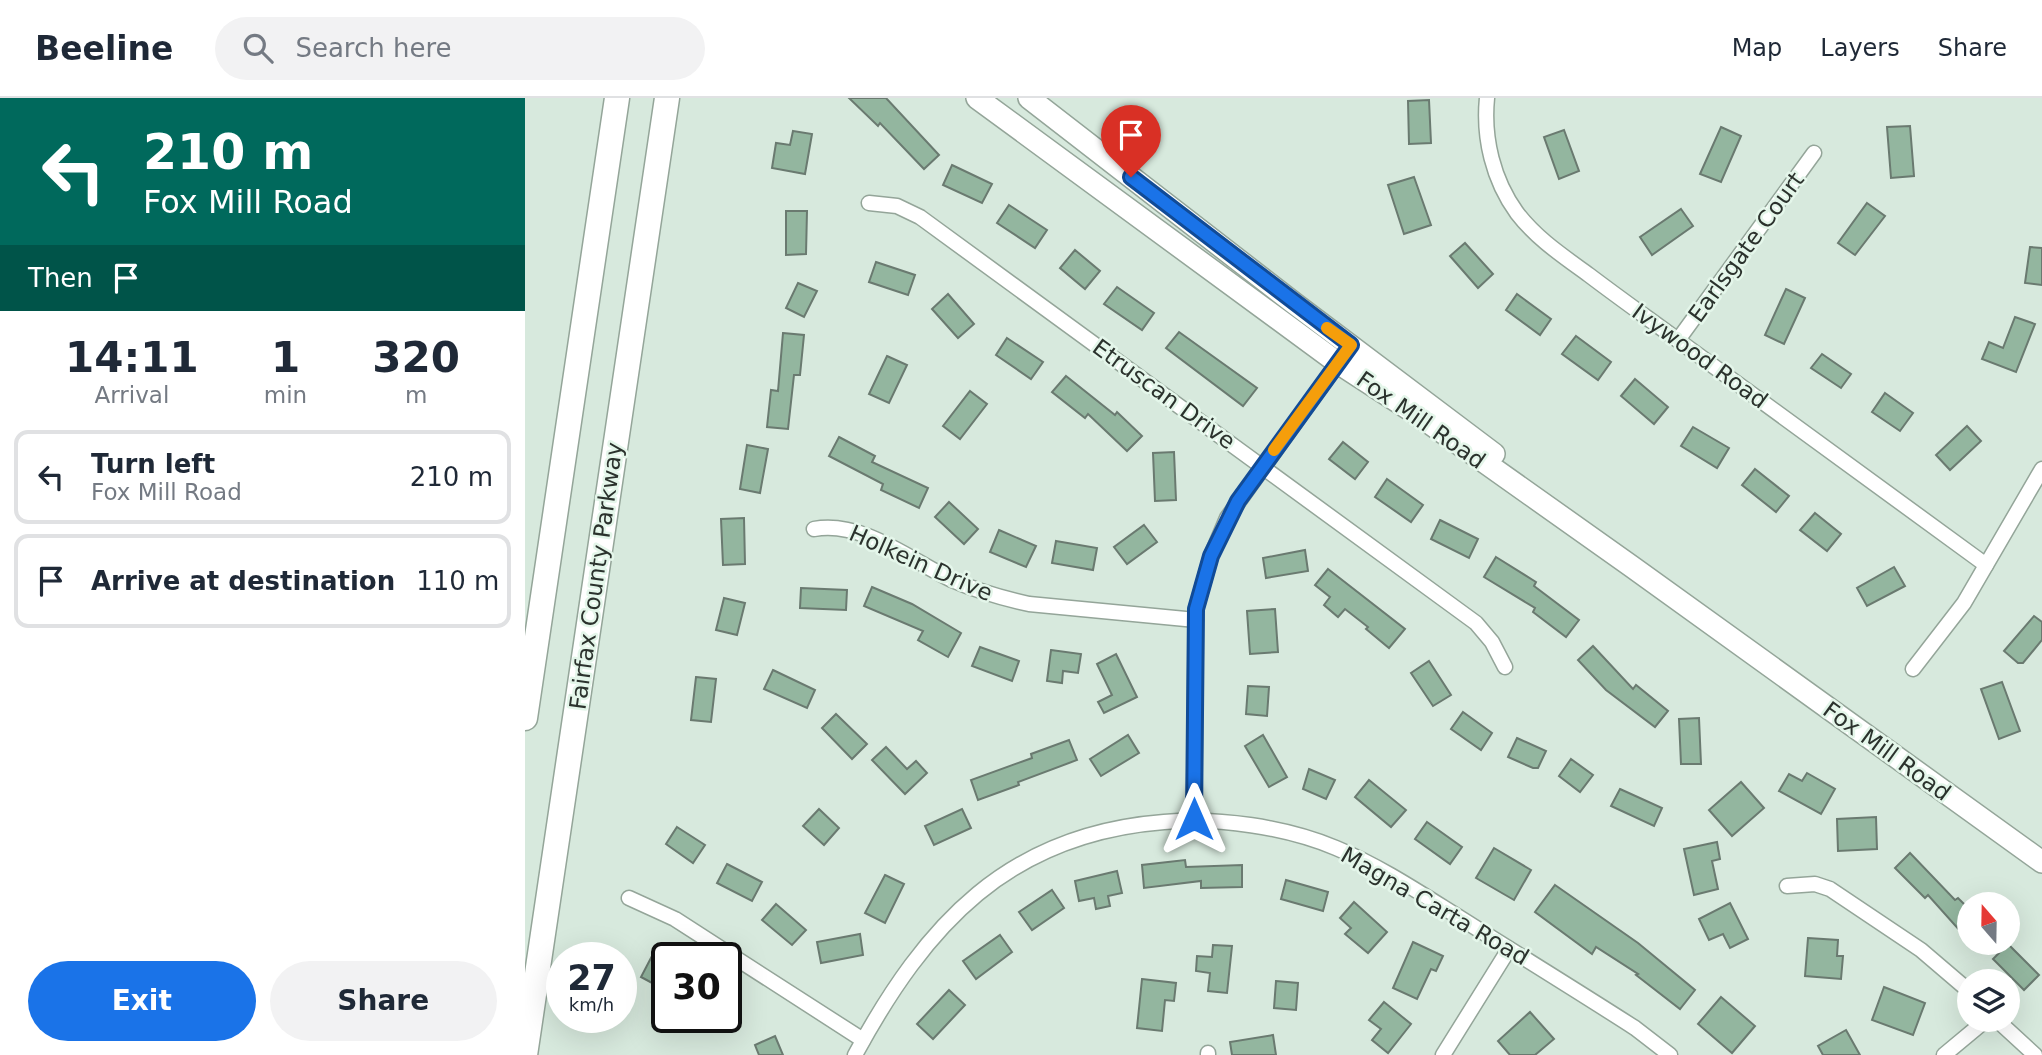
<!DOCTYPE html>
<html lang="en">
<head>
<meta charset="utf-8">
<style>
	body { margin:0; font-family:"DejaVu Sans",sans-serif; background:#f2f2f3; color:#1f2937; height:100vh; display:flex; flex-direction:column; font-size:26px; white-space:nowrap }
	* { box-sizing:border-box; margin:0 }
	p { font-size:23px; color:#747a83 }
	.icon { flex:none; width:38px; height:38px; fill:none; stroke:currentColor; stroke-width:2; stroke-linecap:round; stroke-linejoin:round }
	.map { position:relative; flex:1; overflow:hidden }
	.side { display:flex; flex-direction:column; background:#fff; width:525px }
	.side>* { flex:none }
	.hud { background:#00695c; color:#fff; overflow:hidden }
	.needle { width:46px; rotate:340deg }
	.buttons { position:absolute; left:1432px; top:794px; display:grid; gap:14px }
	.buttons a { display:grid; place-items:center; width:63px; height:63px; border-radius:50%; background:#fff; box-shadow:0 7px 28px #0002; font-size:35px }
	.speed { position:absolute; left:21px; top:844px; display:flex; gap:14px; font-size:35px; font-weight:700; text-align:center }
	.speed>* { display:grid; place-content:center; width:91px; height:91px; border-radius:50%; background:#fff; box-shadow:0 7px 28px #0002; line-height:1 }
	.speed small { font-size:18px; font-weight:400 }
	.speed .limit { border:4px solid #111; border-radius:10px; background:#fff; color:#111 }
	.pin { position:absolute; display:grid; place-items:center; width:60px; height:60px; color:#fff; margin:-72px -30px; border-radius:50% 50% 50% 0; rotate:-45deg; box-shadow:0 0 7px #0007 }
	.pin .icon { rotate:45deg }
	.me { position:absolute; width:77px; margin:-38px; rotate:0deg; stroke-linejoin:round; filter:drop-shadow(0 0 5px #0008) }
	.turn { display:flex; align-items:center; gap:24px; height:147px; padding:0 28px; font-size:32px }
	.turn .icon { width:91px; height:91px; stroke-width:2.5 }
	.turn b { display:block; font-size:49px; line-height:60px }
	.then { display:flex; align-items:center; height:66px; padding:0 28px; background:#0003; gap:14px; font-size:26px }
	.eta { display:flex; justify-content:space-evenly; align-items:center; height:119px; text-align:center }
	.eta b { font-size:42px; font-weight:700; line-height:49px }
	.primary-button { display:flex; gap:14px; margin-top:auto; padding:14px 28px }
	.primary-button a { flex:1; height:80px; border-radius:42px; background:#1a73e8; color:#fff; font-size:28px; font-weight:700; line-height:80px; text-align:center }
	.primary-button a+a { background:#f2f2f3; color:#1f2937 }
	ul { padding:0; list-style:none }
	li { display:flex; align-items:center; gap:21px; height:94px; margin:0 14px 10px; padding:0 14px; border:4px solid #e0e1e3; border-radius:14px }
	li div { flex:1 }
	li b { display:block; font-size:26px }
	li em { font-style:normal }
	header { display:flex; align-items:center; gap:42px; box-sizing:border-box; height:98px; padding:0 35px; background:#fff; border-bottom:2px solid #e0e1e3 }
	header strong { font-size:33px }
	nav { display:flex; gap:38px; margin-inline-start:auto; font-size:24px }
	.search { width:490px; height:63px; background:#f2f2f3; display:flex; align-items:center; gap:18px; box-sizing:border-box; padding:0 24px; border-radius:38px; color:#747a83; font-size:26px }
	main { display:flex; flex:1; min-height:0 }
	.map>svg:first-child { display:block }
</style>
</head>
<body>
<header>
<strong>Beeline</strong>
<div class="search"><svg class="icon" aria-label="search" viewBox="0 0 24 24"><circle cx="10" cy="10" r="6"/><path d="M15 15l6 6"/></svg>Search here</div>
<nav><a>Map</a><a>Layers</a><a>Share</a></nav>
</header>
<main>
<section class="side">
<div class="hud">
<div class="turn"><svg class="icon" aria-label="left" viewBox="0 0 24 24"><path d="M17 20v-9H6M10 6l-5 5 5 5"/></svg><div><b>210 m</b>Fox Mill Road</div></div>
<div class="then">Then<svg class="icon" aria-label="arrive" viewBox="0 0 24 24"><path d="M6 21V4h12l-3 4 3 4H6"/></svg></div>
</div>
<div class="eta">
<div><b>14:11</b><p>Arrival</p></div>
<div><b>1</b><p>min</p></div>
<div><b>320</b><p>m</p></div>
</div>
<ul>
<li><svg class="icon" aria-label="left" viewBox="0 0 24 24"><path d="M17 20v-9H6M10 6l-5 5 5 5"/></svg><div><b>Turn left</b><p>Fox Mill Road</p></div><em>210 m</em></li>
<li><svg class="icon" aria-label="arrive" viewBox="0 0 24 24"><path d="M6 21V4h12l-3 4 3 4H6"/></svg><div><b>Arrive at destination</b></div><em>110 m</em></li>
</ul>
<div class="primary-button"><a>Exit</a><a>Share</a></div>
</section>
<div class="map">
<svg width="1517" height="957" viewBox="0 0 1517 957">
	<rect width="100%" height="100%" fill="#d7e9dd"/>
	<g fill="#93b69f" stroke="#6a7a70" stroke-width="2">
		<path d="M324,0H361L414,57L399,71L355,25L353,28Z"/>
		<path d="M904,2L906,45L884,46L883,3Z"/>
		<path d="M1385,28L1389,78L1366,80L1362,29Z"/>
		<path d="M1196,29L1216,38L1196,84L1175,76Z"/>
		<path d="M1039,32L1054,73L1034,81L1019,39Z"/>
		<path d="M268,33L287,36L280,76L247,70L251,45L265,47Z"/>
		<path d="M427,67L467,86L457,105L418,87Z"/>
		<path d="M889,79L906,127L879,136L863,87Z"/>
		<path d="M1342,105L1360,118L1330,157L1313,145Z"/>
		<path d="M484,107L522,132L510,150L472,125Z"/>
		<path d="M1156,111L1168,128L1127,157L1115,139Z"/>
		<path d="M261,113H282L281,156L261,157Z"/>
		<path d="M940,145L968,176L953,190L925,158Z"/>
		<path d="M1505,149L1517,150V187L1500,185Z"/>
		<path d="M550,152L575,173L560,191L535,170Z"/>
		<path d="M351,164L390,177L383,197L344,184Z"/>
		<path d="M273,185L292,193L279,219L261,210Z"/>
		<path d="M592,189L629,215L617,232L579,206Z"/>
		<path d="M1261,191L1280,200L1259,246L1240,237Z"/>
		<path d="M423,196L449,226L433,240L407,211Z"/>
		<path d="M992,196L1026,221L1015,237L981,212Z"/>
		<path d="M1490,219L1510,226L1491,274L1457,261L1464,244L1478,250Z"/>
		<path d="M654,234L732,290L718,308L641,250Z"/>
		<path d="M258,235L279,237L275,277H269L263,331L242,329L246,292L253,293Z"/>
		<path d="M1051,238L1086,264L1073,282L1037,256Z"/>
		<path d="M482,240L518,264L506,281L471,257Z"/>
		<path d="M1297,256L1326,276L1316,290L1286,270Z"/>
		<path d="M362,258L382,267L364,305L344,296Z"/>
		<path d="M541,278L590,317L592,314L617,338L602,353L563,316L560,320L527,294Z"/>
		<path d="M1110,281L1143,309L1129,326L1096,298Z"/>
		<path d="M445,293L462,306L435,341L418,328Z"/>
		<path d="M1360,295L1388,315L1375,333L1347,314Z"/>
		<path d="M1442,328L1456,343L1425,372L1411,357Z"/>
		<path d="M1168,329L1204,350L1192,370L1156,348Z"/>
		<path d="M314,339L350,358L347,364L403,390L394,410L356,392L358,386L304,358Z"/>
		<path d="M818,344L843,364L830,381L804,361Z"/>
		<path d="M222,347L243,351L235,395L215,391Z"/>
		<path d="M649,354L651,402L630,403L628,355Z"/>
		<path d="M1230,371L1264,398L1251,414L1217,387Z"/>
		<path d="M862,381L898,407L886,424L850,399Z"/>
		<path d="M424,404L453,431L439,446L410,419Z"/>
		<path d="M1290,415L1316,436L1302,453L1275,432Z"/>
		<path d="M219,420L220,466L198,467L196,421Z"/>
		<path d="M915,422L953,441L944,460L906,441Z"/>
		<path d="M619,427L632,444L602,466L589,449Z"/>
		<path d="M474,432L511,448L501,469L465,454Z"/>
		<path d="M531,443L572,450L568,472L527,465Z"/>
		<path d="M780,452L783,473L741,480L738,460Z"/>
		<path d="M971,459L1011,484L1009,488L1054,522L1041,539L1008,514L1010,510L959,479Z"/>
		<path d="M1369,469L1380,488L1342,508L1332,490Z"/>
		<path d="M803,471L880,531L864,550L841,531L843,529L820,511L813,519L799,507L805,499L790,487Z"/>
		<path d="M347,489L387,506L436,535L423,559L393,542L398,533L339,508Z"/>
		<path d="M276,490L322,492L321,512L275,510Z"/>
		<path d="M199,500L220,505L212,537L191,532Z"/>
		<path d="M750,511L753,554L725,556L722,513Z"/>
		<path d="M1509,518L1517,524V542L1498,565H1493L1479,553Z"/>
		<path d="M1068,548L1108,591L1111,587L1143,613L1130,629L1081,592L1053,562Z"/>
		<path d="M455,549L494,563L487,583L447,568Z"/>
		<path d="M526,552L556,556L553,575L538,573L537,585L522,583Z"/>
		<path d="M591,556L612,599L579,615L573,604L587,597L572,566Z"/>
		<path d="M904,563L926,597L908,608L886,575Z"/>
		<path d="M248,572L290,592L282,610L239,591Z"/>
		<path d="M171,579L191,581L186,624L166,622Z"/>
		<path d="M1477,584L1495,633L1474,641L1456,591Z"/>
		<path d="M723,588L744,589L742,618L721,616Z"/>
		<path d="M938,614L967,635L956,652L926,631Z"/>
		<path d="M311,616L342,646L327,661L297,630Z"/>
		<path d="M1174,620L1176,666H1156L1154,621Z"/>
		<path d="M603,637L614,655L576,678L565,661Z"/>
		<path d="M738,637L762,679L744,689L720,648Z"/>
		<path d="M992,640L1021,653L1013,670H1008L983,659Z"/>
		<path d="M544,642L552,662L493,684L494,687L453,702L446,682L507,660L506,656Z"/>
		<path d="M361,649L382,671L391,663L402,675L380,696L347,662Z"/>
		<path d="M1046,661L1068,677L1055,694L1034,678Z"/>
		<path d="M784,671L810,682L801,701L778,691Z"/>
		<path d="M1282,675L1310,691L1296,716L1254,693L1264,676L1277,683Z"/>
		<path d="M844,682L881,712L866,729L830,699Z"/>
		<path d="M1216,684L1239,710L1207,738L1184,712Z"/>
		<path d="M1095,691L1137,710L1129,728L1086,708Z"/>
		<path d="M294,711L314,730L299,747L278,728Z"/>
		<path d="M437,711L446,730L409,747L400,728Z"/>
		<path d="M1351,719L1352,751L1313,753L1312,721Z"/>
		<path d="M902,724L937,749L925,766L890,741Z"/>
		<path d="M152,729L180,747L168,765L141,746Z"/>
		<path d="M1192,744L1195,761L1187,763L1193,791L1169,797L1159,751Z"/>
		<path d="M969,750L1006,772L989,802L951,780Z"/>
		<path d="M1385,755L1430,802L1433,800L1444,811V843L1403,797L1400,800L1370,770Z"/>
		<path d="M660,762L661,769L717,767V789L676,790V783L619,790L617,767Z"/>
		<path d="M202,766L237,784L227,803L192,785Z"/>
		<path d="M592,773L597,795L583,798L585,808L571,811L569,800L554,803L550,783Z"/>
		<path d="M360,777L379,786L360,825L340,815Z"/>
		<path d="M761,782L803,794L798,813L756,801Z"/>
		<path d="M1030,787L1113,845L1170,892L1155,911L1111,877L1113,876L1071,849L1067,856L1010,814Z"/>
		<path d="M527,792L539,810L507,832L494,814Z"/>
		<path d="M829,804L862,834L843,855L820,836L826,830L815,820Z"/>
		<path d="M1205,805L1223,841L1205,850L1198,836L1184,842L1174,821Z"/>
		<path d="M251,806L281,832L267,847L237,822Z"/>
		<path d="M335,836L338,857L296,865L292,844Z"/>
		<path d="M475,837L487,854L451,881L438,863Z"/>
		<path d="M1283,840L1313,842L1312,858H1318L1316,881L1280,878Z"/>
		<path d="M888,844L918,858L911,873L906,871L892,901L868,890Z"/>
		<path d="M1483,846L1514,877L1499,892L1468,861Z"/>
		<path d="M688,847L707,848L702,895L683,893L685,875L671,873L672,858L687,859Z"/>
		<path d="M127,858L142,867V893L116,879Z"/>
		<path d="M617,881L651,885L649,903L640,902L637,933L612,930Z"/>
		<path d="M751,883L773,885L771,912L749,910Z"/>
		<path d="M1359,889L1400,905L1388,937L1347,922Z"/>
		<path d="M424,892L440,907L408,941L392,926Z"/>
		<path d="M1196,899L1230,928L1207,955L1173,926Z"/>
		<path d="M859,904L886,926L863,955L847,942L856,931L844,922Z"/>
		<path d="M1005,914L1029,941L1010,957H985L973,943Z"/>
		<path d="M1321,932L1335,957H1298L1293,948Z"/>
		<path d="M748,937L751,957H707L705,944Z"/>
		<path d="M250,938L258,957H234L230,947Z"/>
	</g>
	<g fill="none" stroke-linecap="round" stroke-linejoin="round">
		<defs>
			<g id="street">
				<path d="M962,0C958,40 968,82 992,115C1012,141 1038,158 1064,177C1093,199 1124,221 1154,243C1257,317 1359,392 1461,467"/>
				<path d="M344,105L372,108L395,119L951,525L967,544L980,569"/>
				<path d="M1153,242L1289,55"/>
				<path d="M289,431C337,422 385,462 427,482C452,493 477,500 504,506L671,522"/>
				<path d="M1388,571L1439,505L1517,371"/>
				<path d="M669,721L671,511L686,458L702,420L818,258"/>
				<path d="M1262,788L1290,786L1305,791L1396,852L1444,893"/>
				<path d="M104,800L150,821L338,942"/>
				<path d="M1472,922L1510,957"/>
				<path d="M330,957C401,826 483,736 639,724C693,719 761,729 811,750C857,769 898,797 940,823C997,859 1054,894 1110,930L1145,957"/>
				<path d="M683,957V955"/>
				<path d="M918,957L984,851"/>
				<path d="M1419,957L1461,922"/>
			</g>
			<g id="primary">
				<path d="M452,0L813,265L893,317L1106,468L1517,764"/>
				<path d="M504,0L770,206L969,356"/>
			</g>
			<g id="highway">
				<path d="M0,620L92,0"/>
				<path d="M0,957L142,0"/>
			</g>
		</defs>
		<use href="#street" stroke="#94a599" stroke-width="17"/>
		<use href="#primary" stroke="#94a599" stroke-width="24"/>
		<use href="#highway" stroke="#94a599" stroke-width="27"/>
		<use href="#street" stroke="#fff" stroke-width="14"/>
		<use href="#primary" stroke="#fff" stroke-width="21"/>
		<use href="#highway" stroke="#fff" stroke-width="24"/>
	</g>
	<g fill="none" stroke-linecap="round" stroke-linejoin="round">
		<defs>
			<path id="route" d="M606,79L826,247L713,403L686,458L671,511L669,721"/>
		</defs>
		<use href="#route" stroke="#114b97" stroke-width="18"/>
		<use href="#route" stroke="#1a73e8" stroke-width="12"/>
		<path stroke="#f59e0b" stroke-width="12" d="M749,352L826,247L802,230"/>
	</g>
	<g text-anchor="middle" stroke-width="5" stroke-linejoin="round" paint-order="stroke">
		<g font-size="23" fill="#2b322d" stroke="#e4f6ea">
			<text transform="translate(1221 149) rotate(-54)" y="8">Earlsgate Court</text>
			<text transform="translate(1175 258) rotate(36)" y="8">Ivywood Road</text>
			<text transform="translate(639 296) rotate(36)" y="8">Etruscan Drive</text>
			<text transform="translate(896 322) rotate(35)" y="8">Fox Mill Road</text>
			<text transform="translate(396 465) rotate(24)" y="8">Holkein Drive</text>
			<text transform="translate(71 478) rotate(-82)" y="8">Fairfax County Parkway</text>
			<text transform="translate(1362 653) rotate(36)" y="8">Fox Mill Road</text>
			<text transform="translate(910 808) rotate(30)" y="8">Magna Carta Road</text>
		</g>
	</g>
</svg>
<div class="buttons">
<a><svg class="needle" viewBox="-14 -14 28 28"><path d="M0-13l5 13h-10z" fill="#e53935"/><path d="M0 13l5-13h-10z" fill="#747a83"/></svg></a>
<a><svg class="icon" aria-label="layers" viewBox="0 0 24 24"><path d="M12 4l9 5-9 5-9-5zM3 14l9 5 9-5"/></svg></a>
</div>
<div class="speed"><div>27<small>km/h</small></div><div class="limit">30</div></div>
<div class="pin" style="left:606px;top:79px;background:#d93025"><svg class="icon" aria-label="arrive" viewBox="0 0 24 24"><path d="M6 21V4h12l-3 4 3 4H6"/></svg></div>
<svg class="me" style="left:669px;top:721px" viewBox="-20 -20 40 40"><path d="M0-17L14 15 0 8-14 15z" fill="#1a73e8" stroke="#fff" stroke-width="4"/></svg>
</div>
</main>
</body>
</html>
